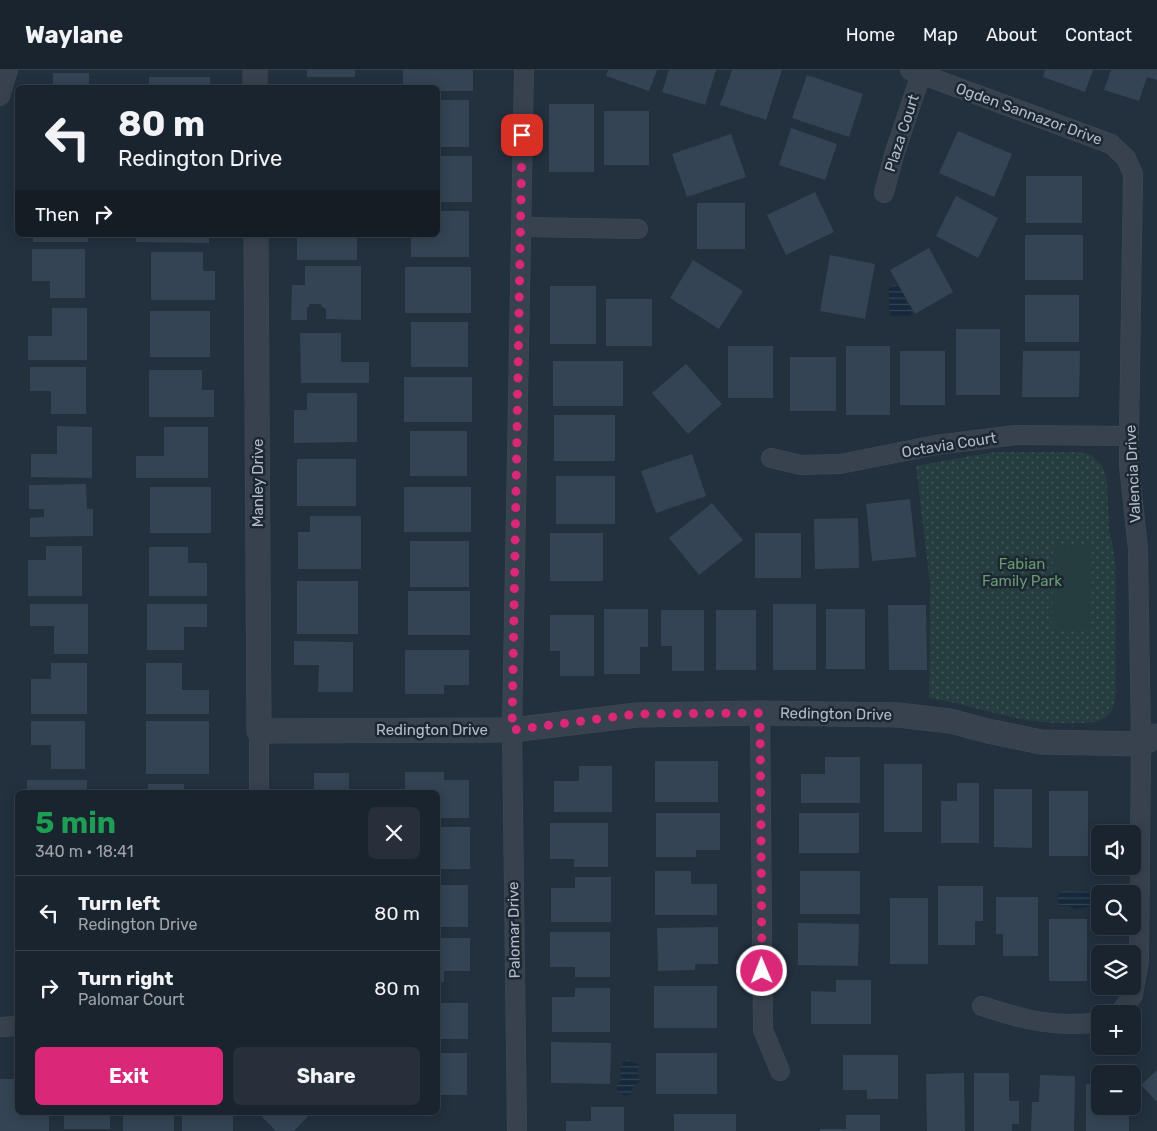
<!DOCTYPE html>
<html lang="en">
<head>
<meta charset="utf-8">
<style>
	body { margin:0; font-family:Rubik,sans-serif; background:#27303a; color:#f1f3f6; height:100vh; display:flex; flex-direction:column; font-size:19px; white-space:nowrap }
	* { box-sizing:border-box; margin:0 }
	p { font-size:16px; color:#9fa4aa }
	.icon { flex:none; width:28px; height:28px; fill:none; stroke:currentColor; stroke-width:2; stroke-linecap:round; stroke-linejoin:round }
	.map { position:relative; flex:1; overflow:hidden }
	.panel { position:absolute; left:15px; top:720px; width:425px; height:325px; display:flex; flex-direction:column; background:#1a242e; border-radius:8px; box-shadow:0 2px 12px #0003,0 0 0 1px #38414a }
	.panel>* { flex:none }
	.guide { position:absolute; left:15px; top:15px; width:425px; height:152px; border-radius:8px; box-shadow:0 2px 12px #0003,0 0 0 1px #38414a; background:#1a242e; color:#f1f3f6; overflow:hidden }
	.controls { position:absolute; left:1091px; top:755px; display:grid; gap:10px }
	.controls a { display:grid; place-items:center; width:50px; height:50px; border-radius:8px; background:#1a242e; box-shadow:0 2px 12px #0003,0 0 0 1px #38414a; font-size:25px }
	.pin { position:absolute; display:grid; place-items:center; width:42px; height:42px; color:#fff; margin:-21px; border-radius:10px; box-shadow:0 2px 8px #0006 }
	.me { position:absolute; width:55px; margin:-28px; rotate:359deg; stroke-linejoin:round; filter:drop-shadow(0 0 4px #0008) }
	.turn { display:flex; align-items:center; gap:18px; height:105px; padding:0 20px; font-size:22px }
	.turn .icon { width:65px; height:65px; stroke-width:2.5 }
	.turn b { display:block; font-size:35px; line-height:42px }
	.then { display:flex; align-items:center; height:48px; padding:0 20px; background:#0003; gap:10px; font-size:19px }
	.round { display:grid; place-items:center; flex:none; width:52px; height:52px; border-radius:8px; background:#27303a }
	.overview { display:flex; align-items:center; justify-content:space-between; height:85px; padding:0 20px }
	h1 { font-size:30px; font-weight:700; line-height:38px; color:#1e9e55 }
	.cta { display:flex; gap:10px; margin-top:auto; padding:10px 20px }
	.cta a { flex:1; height:58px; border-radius:8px; background:#db2777; color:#fff; font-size:20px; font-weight:700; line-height:58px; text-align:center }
	.cta a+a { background:#27303a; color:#f1f3f6 }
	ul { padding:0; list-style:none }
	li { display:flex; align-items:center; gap:15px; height:75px; padding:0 20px; border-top:1px solid #38414a }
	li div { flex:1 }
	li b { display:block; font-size:19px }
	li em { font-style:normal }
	header { display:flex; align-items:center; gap:30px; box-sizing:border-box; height:70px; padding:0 25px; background:#1a242e; border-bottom:1px solid #38414a }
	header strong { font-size:24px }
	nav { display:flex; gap:28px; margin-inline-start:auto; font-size:18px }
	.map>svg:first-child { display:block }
</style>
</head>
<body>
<header>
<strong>Waylane</strong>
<nav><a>Home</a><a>Map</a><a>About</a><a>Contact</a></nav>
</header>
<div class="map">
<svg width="1157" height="1061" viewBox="0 0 1157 1061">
	<defs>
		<pattern id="park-dots" width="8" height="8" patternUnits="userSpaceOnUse" patternTransform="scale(1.25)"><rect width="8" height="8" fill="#253d3f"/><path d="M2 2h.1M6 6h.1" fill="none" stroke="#425759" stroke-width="1.8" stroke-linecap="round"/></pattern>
		<pattern id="water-rules" width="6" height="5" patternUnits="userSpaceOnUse" patternTransform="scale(1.25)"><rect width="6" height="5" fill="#15283c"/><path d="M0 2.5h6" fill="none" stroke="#354557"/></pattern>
	</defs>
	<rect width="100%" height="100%" fill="#23303e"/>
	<path fill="url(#park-dots)" d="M993,382H1080L1091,385L1102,395L1107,410L1109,457L1116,495V623C1115,632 1114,641 1106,647C1096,654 1083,653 1072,653C1018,655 980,636 929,628L930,515L916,396Z"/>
	<path fill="#253d3f" d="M1053,477H1092L1091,560H1052Z"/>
	<g fill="url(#water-rules)">
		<path d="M893,215L899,216L901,221L905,224L906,233L911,235L913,240L910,246H890L889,219Z"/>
		<path d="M1062,821L1091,822L1090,836L1075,840L1069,836H1059L1058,825Z"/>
		<path d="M627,990L639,995L637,1003L640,1011L632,1018L631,1024L624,1026L616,1018L622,1008L620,999L623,992Z"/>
	</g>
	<g fill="#344454">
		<rect x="307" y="0" width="48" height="7"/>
		<path d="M403,0H473V21H438V18H403Z"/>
		<path d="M608,0H657L649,21L606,6Z"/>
		<path d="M669,0H716L705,35L662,22Z"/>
		<path d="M732,0H782L766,50L720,35Z"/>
		<path d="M1045,0H1093L1085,22L1043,7Z"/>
		<path d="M1111,0H1157V10L1147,7L1139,31L1104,20Z"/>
		<rect x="53" y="3" width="36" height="15"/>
		<path d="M807,5L863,24L849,67L792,48Z"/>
		<rect x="149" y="7" width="61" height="11"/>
		<rect x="438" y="30" width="31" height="47"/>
		<rect x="549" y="34" width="45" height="68"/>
		<rect x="604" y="41" width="45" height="54"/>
		<path d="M791,58L837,74L825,110L779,95Z"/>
		<path d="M958,61L1012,84L994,127L939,103Z"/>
		<path d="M731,64L746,107L687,127L672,84Z"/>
		<rect x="438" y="86" width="34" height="46"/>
		<rect x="1026" y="106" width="56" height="47"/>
		<path d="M815,122L834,162L786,185L767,145Z"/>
		<path d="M956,126L998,148L978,188L936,166Z"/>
		<rect x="697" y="133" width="48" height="46"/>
		<path d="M438,141H469V187H411V165H438Z"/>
		<rect x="33" y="165" width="55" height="7"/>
		<path d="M136,165H209V173L136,172Z"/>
		<rect x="297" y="165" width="60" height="25"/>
		<rect x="1025" y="165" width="58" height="45"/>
		<path d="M929,178L953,222L915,244L890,200Z"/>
		<path d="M32,179H85V228H50V211H32Z"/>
		<path d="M151,182H203V201H215V230H151Z"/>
		<path d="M830,185L875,194L865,249L820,241Z"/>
		<path d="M693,190L743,221L719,259L670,228Z"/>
		<path d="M305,196H361V250L326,249V239L321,236V234H309V237H307V250H291L292,215H305Z"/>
		<rect x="405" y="197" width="66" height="46"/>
		<rect x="550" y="216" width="46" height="58"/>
		<rect x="1025" y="225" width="54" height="47"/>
		<rect x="606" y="229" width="46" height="47"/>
		<path d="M52,238H87V290H28V266H52Z"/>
		<rect x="150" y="241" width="60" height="46"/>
		<rect x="411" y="252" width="57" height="45"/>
		<rect x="956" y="259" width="44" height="66"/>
		<path d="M300,263H341V292H369V313H301Z"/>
		<rect x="728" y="276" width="45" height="52"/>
		<rect x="846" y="276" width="44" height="69"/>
		<rect x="900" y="281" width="45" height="54"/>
		<path d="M1023,281H1080L1079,327H1022Z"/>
		<rect x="790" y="287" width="46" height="54"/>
		<rect x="553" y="291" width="70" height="45"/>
		<path d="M686,294L722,334L688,364L652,323Z"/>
		<path d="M30,297H86V344H51V321H30Z"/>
		<path d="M149,300H202V320H214V347H149Z"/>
		<rect x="404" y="307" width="68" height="45"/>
		<path d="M307,323H357V372L294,373V340H307Z"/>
		<rect x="554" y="345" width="61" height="46"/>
		<path d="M57,356L92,357V408L31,407V384H57Z"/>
		<path d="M164,357H208V408H136V386H164Z"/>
		<rect x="410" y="361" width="57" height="45"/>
		<path d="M692,384L706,426L656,443L641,401Z"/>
		<rect x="297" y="389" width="59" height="47"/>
		<rect x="556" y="406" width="59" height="48"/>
		<path d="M86,414L87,439H93V466L30,467V448L44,447V439H29V415Z"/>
		<rect x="150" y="417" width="61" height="46"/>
		<rect x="404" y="417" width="67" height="45"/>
		<path d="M910,429L916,487L872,491L866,434Z"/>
		<path d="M712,433L743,470L699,505L669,468Z"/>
		<path d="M310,446H361V499H298V462H310Z"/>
		<path d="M858,448L859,498L815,499L814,449Z"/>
		<rect x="550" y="463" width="53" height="48"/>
		<rect x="755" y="463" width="46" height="45"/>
		<rect x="410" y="471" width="59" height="46"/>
		<path d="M46,476H82V526H28V490H46Z"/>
		<path d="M149,477H188V493H207V526H149Z"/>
		<rect x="297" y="511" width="61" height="53"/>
		<rect x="408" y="521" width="62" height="44"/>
		<path d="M30,534H88V584H54V556H30Z"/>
		<path d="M147,534H207V557H184V580H147Z"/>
		<rect x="773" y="534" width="43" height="66"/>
		<path d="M888,535H926L927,600H889Z"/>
		<path d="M604,539H648V577H640V604H604Z"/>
		<rect x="826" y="539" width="39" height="60"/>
		<path d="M661,540H704V601H672V576H661Z"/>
		<rect x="716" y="540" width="40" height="60"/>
		<path d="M550,545H594V606H560V581H550Z"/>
		<path d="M294,571L353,572V622H318L319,595H294Z"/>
		<path d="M405,580H469V615H444V624H405Z"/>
		<path d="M51,593H87V644H31V609H51Z"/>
		<path d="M146,593H182V620H209V644H146Z"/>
		<path d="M31,651H85V699H51V675H31Z"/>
		<rect x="146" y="651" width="63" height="53"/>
		<path d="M825,687H860V733H801V704H825Z"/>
		<rect x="655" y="691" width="63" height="41"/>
		<rect x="884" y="694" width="38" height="68"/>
		<path d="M579,696H612V742H554V711H579Z"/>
		<path d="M405,702H444V710H469V748H438V722H405Z"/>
		<rect x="314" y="703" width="35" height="19"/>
		<rect x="27" y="710" width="60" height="12"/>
		<path d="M957,713H979V773H941V731H957Z"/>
		<rect x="148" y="714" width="36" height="8"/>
		<path d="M994,719H1032V778L994,777Z"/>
		<rect x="1049" y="721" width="39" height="65"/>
		<path d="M656,743H720V780H696V787H656Z"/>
		<rect x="799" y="743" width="60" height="40"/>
		<path d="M550,753H608V797H574V789H550Z"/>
		<rect x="438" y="757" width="32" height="42"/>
		<path d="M655,801H691V814H717V845H655Z"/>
		<rect x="800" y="801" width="60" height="43"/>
		<path d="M575,807H611V852H551V818H575Z"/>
		<rect x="438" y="815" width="30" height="42"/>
		<path d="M938,816H983V851H975V875H938Z"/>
		<path d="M996,827H1038V886H1003V864H996Z"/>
		<rect x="890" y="828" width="38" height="66"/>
		<rect x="1049" y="849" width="38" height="62"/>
		<path d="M798,853L859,854L858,896L798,895Z"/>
		<path d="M718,857V894H695V900L658,901L657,858Z"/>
		<path d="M550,862H610V907H575V897H550Z"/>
		<path d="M438,868H470V901H444V912H438Z"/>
		<path d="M836,910H871V954H811V921L836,922Z"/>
		<rect x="654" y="916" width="63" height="42"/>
		<path d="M575,918H610V962H552V927H575Z"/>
		<path d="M438,924H441V933H468V969H438Z"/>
		<path d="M551,972L611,973L610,1014L551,1013Z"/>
		<rect x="438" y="983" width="29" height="42"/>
		<rect x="656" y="983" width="61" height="41"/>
		<path d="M843,985H898V1029H867V1020H843Z"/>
		<path d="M1157,1000V1032L1141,1015Z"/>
		<path d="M964,1003L965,1061H927L926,1004Z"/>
		<path d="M974,1003H1009V1031H1019V1054H1012V1061H974Z"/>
		<path d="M1040,1005L1075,1006L1074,1061H1031L1032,1032H1039Z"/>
		<path d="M0,1009H18V1042H49V1061H0Z"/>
		<path d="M1086,1014H1100V1036L1129,1038V1061H1086Z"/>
		<path d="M591,1037H624V1061H566V1051H591Z"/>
		<rect x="64" y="1042" width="46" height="17"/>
		<rect x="123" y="1042" width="51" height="19"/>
		<rect x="182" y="1042" width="51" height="19"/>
		<path d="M266,1042H312L294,1061H276L262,1047Z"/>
		<rect x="674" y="1044" width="62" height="17"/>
		<path d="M846,1045H880V1061H820V1059H846Z"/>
	</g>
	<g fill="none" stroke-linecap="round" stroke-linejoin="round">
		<defs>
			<g id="minor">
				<path d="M910,0L1111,74L1126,88L1133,104L1129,366V396L1138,479L1141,674L1139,891L1133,925L1119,944"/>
				<path d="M0,26L8,0"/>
				<path d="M884,123L894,85L921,4"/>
				<path d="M522,157L638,159"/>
				<path d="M771,388L801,395L840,394L936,375L1016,365L1129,366"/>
				<path d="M760,643L763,960L780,1001"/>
				<path d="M259,722V661"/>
				<path d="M982,936C1024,950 1056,958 1100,952"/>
				<path d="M0,957L18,956"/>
				<path d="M517,1061L512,660L524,0"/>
			</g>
			<g id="tertiary">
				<path d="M255,0V18"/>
				<path d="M256,165L259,661L512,660L637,645L760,643L898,645L950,651L988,661L1041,672L1141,674L1157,666"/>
			</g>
		</defs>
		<use href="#minor" stroke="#404b56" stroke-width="20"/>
		<use href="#tertiary" stroke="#404b56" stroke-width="25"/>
		<use href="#minor" stroke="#37424e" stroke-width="19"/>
		<use href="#tertiary" stroke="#37424e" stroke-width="24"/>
	</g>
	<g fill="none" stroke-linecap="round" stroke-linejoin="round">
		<path stroke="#db2777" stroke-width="9" stroke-dasharray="0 16.2" d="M522,65L512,660L637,644L760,643L762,901"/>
	</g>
	<g text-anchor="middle" stroke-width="5" stroke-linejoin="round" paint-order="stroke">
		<g font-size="15" fill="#b2bdc9" stroke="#1c2732">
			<text transform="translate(1029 44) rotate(20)" y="5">Ogden Sannazor Drive</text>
			<text transform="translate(902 63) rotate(-72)" y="5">Plaza Court</text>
			<text transform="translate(949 375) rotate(-9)" y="5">Octavia Court</text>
			<text transform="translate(1133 404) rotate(-93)" y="5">Valencia Drive</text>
			<text transform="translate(258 413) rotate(-90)" y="5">Manley Drive</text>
			<text transform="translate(836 644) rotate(1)" y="5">Redington Drive</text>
			<text x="432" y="665">Redington Drive</text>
			<text transform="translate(514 860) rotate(-91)" y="5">Palomar Drive</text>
		</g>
		<g font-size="15" fill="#699b70" stroke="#1c2732">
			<text x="1022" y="499">Fabian<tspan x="1022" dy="17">Family Park</tspan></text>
		</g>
	</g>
</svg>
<div class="controls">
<a><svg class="icon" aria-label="sound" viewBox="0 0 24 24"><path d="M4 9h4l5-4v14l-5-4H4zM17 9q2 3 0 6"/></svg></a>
<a><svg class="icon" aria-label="search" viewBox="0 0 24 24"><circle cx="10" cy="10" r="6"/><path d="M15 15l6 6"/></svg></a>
<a><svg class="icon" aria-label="layers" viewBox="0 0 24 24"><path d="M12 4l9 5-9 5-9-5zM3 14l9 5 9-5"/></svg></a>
<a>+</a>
<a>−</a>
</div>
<div class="pin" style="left:522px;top:65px;background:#d93025"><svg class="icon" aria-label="arrive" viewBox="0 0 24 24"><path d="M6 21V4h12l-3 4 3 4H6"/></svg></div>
<svg class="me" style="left:762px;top:901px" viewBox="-20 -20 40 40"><circle r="17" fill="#db2777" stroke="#fff" stroke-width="3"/><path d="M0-11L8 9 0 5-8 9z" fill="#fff"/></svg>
<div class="guide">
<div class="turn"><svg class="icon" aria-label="left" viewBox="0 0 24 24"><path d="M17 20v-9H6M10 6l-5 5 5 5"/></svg><div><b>80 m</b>Redington Drive</div></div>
<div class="then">Then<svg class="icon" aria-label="right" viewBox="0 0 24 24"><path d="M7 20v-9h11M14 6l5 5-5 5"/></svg></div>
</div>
<section class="panel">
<div class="overview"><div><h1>5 min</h1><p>340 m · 18:41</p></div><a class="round"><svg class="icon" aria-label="close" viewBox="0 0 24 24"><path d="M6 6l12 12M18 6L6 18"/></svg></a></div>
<ul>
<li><svg class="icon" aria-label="left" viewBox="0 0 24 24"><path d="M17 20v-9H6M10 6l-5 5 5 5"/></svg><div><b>Turn left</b><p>Redington Drive</p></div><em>80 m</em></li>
<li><svg class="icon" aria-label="right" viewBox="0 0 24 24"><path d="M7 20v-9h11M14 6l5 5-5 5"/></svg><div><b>Turn right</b><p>Palomar Court</p></div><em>80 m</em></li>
</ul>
<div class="cta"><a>Exit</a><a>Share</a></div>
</section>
</div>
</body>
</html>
